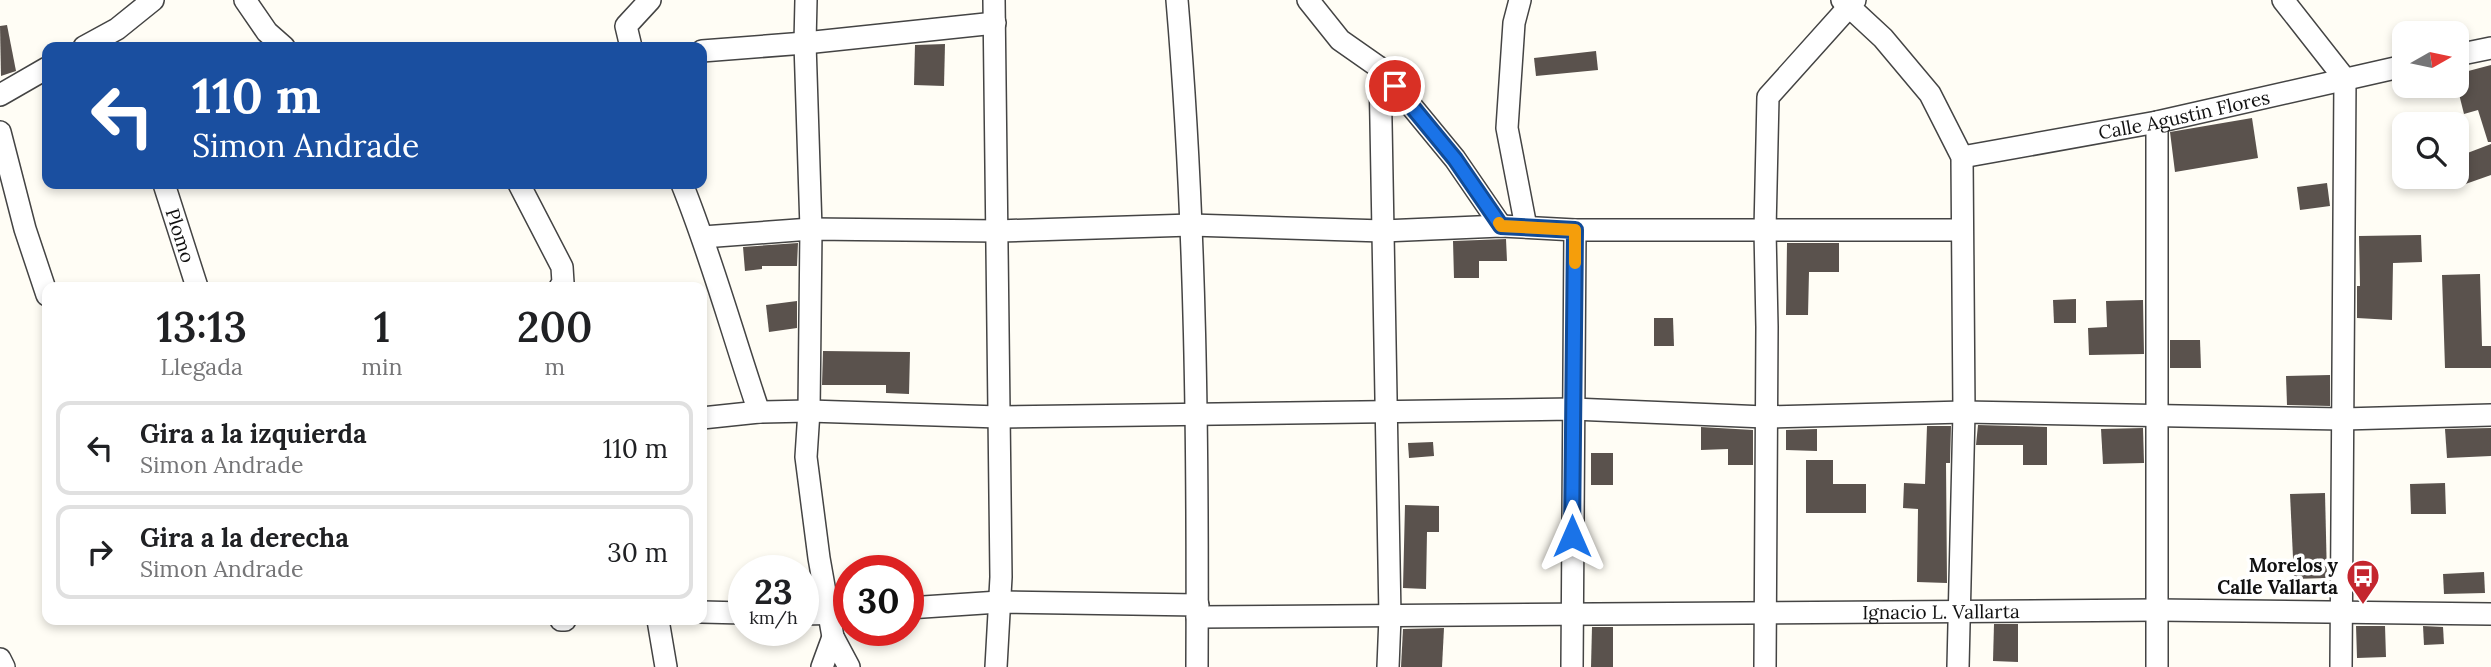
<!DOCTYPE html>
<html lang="es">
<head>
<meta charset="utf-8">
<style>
	body { margin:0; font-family:Lora,serif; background:#f6f6f6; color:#202124; height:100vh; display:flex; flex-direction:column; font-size:26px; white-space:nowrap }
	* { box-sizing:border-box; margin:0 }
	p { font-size:23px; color:#757577 }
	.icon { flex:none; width:38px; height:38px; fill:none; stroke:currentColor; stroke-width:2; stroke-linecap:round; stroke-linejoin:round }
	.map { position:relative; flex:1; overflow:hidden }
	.side { position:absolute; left:42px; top:282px; width:665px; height:343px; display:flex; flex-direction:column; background:#fff; border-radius:14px; box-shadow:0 4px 10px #0003 }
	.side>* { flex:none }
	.top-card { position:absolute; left:42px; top:42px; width:665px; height:147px; border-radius:14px; box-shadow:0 4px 10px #0003; background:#1a4fa0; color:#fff; overflow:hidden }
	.needle { width:46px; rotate:81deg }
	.buttons { position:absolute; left:2392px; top:21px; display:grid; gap:14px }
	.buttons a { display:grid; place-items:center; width:77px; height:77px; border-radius:14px; background:#fff; box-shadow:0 4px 10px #0003; font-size:35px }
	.speed { position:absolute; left:728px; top:555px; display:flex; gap:14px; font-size:35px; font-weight:700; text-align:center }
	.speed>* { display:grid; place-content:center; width:91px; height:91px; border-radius:50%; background:#fff; box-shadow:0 4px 10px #0003; line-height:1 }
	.speed small { font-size:18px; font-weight:400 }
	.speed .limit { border:10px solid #d22; background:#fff; color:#111 }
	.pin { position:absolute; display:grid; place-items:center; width:60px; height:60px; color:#fff; margin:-30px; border:4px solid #fff; border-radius:50%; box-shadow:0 2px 7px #0007 }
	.me { position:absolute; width:77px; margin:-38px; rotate:0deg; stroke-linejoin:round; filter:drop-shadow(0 0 5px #0008) }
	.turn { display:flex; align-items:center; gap:24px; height:147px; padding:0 35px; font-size:32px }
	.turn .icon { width:91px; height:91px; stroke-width:2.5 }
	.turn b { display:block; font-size:49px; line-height:60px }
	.eta { display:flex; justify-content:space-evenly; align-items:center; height:119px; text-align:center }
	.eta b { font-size:42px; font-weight:600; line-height:49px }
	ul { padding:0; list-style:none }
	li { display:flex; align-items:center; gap:21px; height:94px; margin:0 14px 10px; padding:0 21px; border:4px solid #e0e0e0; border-radius:14px }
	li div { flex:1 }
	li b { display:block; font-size:26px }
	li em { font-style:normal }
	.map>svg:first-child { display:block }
</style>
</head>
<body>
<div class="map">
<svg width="2491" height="667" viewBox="0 0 2491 667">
	<rect width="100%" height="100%" fill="#fffdf5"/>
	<g fill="#5a524d">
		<path d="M7,25L16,71L1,76L0,26Z"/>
		<path d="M945,44L944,86L914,85L915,45Z"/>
		<path d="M1596,51L1598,70L1536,76L1534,58Z"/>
		<path d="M2491,65V142H2488L2478,110L2464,114L2457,86V74Z"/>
		<path d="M2252,118L2258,158L2175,172L2170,132Z"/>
		<path d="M2491,144V175L2457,187V157Z"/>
		<path d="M2327,183L2330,206L2300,210L2297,187Z"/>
		<path d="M2421,235L2422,262L2393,263L2392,320L2357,318V286H2360L2359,236Z"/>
		<path d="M1506,239L1507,261H1479V278H1454L1453,241Z"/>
		<path d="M798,243L797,266H762V269L745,271L743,247Z"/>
		<path d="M1787,243H1839V272H1809L1808,315H1786Z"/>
		<path d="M2480,274L2482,346H2491V368H2445L2442,275Z"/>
		<path d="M2076,299V323H2054L2053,300Z"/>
		<path d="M2143,300L2144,354L2089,355L2088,328L2107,327L2106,301Z"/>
		<path d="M797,301V328L769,332L766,305Z"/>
		<path d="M1654,318H1673L1674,346H1654Z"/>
		<path d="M2170,340H2200L2201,368H2170Z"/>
		<path d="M823,351L910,352L909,394L886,393V385H822Z"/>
		<path d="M2330,375V406L2287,405L2286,376Z"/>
		<path d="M1978,425L2047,427V465H2023V445H1976Z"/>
		<path d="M1927,426H1951L1950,463H1946L1947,583L1917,582L1918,509L1903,508L1904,483L1925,484Z"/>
		<path d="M1701,427L1753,430V465H1728V449L1701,450Z"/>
		<path d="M2143,428L2144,463L2103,464L2101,429Z"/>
		<path d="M2491,428V456L2447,458L2445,429Z"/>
		<path d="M1817,429V451L1786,450V430Z"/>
		<path d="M1433,442L1434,456L1409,458L1408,443Z"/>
		<rect x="1591" y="453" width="22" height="32"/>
		<path d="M1806,460H1833V484H1866V513H1806Z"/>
		<path d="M2445,483L2446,514H2411L2410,484Z"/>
		<path d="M2325,493L2327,578L2294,579L2290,494Z"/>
		<path d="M1405,505L1439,506V532H1427L1426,589L1403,588Z"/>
		<path d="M2484,572L2485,593L2444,594L2443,574Z"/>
		<path d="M1994,624H2018V662L1993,661Z"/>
		<path d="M2356,626H2385L2386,657L2357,658Z"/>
		<path d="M2423,626L2443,627L2444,644L2424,645Z"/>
		<path d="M1592,627H1613V667H1591Z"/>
		<path d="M1444,628L1442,667H1401L1403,629Z"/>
	</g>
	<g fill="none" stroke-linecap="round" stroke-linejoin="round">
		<defs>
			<g id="street">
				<path d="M245,0L267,32L284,47"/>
				<path d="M806,0L805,43L811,229L809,411L806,457L819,558L833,637L849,667"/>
				<path d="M994,0L1001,577L996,667"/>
				<path d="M1177,0C1196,222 1198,445 1197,667"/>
				<path d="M1308,0L1340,40L1380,68L1455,159L1501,226"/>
				<path d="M1520,0L1514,23L1507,128L1526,227"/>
				<path d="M1842,0L1883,38L1930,94L1962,157L1964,412L1958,667"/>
				<path d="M2283,0L2345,79L2341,667"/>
				<path d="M84,47L117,29L153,0"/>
				<path d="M631,47L626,26L650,0"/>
				<path d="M702,51L805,43L995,23"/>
				<path d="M2457,55L2491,48"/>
				<path d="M1380,68L1390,617L1388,667"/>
				<path d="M0,95L47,68"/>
				<path d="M2157,122V667"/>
				<path d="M0,132L25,229L47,295"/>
				<path id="s1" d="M1962,157L2157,122L2404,66"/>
				<path id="s2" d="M164,184L197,287"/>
				<path d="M519,184L562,267L563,283L560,287"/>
				<path d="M682,184C712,258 733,336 759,412"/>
				<path d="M703,237L811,229L998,231L1191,225L1383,231L1501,226L1575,230H1962"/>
				<path d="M702,418L759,412L809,411L999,417L1573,409L1765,417L1964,412L2343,419L2491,415"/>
				<path d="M908,608L999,602L1198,605"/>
				<path d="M702,612L744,613"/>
				<path d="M803,614L849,613"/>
				<path id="s3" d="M1197,617L2157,610L2491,614"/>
				<path d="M561,620H565"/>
				<path d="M658,620L666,667"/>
				<path d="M0,659L4,667"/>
				<path d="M822,667L833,637"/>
				<path d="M1572,667L1575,230"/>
				<path d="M1765,667L1767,327L1765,230L1768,97L1855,0"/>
			</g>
		</defs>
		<use href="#street" stroke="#444" stroke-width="24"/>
		<use href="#street" stroke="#fff" stroke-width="21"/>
	</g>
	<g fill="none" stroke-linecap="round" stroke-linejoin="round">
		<defs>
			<path id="route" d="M1395,86L1455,159L1501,226L1575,230L1572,536"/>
		</defs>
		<use href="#route" stroke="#114b97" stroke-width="18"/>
		<use href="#route" stroke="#1a73e8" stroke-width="12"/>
		<path stroke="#f59e0b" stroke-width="12" d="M1499,223L1501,226L1575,230V263"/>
	</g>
	<defs>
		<symbol id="bus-pin" viewBox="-11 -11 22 30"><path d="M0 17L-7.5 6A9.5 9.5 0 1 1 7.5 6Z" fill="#c4262e" stroke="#fff"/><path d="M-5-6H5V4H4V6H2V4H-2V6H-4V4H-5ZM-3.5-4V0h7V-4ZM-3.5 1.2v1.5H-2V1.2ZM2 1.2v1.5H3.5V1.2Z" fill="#fff"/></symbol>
	</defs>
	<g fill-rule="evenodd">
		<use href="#bus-pin" x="2344" y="557" width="38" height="52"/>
	</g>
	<g text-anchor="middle" stroke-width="7" stroke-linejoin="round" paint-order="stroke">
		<g font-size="19" fill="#111" stroke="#fff">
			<text dy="7" stroke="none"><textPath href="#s1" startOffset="226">Calle Agustin Flores</textPath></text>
			<text dy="7" stroke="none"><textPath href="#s2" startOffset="54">Plomo</textPath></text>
			<text dy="7" stroke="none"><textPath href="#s3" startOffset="744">Ignacio L. Vallarta</textPath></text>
		</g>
		<g font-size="19" font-weight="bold" fill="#111" stroke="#fff" text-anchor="end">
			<text x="2338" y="572">Morelos y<tspan x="2338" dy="22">Calle Vallarta</tspan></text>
		</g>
	</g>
</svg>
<div class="buttons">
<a><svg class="needle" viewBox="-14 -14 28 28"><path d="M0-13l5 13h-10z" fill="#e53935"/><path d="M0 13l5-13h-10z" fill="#757577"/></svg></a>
<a><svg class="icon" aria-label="search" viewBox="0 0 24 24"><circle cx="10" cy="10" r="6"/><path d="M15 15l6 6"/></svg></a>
</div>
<div class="speed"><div>23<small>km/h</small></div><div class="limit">30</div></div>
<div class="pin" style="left:1395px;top:86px;background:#d93025"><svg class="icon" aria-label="arrive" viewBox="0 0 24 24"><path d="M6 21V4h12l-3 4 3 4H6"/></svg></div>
<svg class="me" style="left:1572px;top:536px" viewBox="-20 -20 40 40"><path d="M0-17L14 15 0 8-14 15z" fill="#1a73e8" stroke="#fff" stroke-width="4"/></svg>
<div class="top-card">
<div class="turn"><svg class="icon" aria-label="left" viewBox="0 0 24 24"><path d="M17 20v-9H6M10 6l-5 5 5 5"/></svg><div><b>110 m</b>Simon Andrade</div></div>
</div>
<section class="side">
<div class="eta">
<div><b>13:13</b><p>Llegada</p></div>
<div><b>1</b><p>min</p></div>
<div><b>200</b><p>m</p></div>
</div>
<ul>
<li><svg class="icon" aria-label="left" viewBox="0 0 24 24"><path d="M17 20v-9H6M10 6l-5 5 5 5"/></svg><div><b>Gira a la izquierda</b><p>Simon Andrade</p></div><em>110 m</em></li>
<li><svg class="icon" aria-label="right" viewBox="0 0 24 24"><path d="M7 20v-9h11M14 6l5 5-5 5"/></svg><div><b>Gira a la derecha</b><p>Simon Andrade</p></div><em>30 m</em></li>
</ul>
</section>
</div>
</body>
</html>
